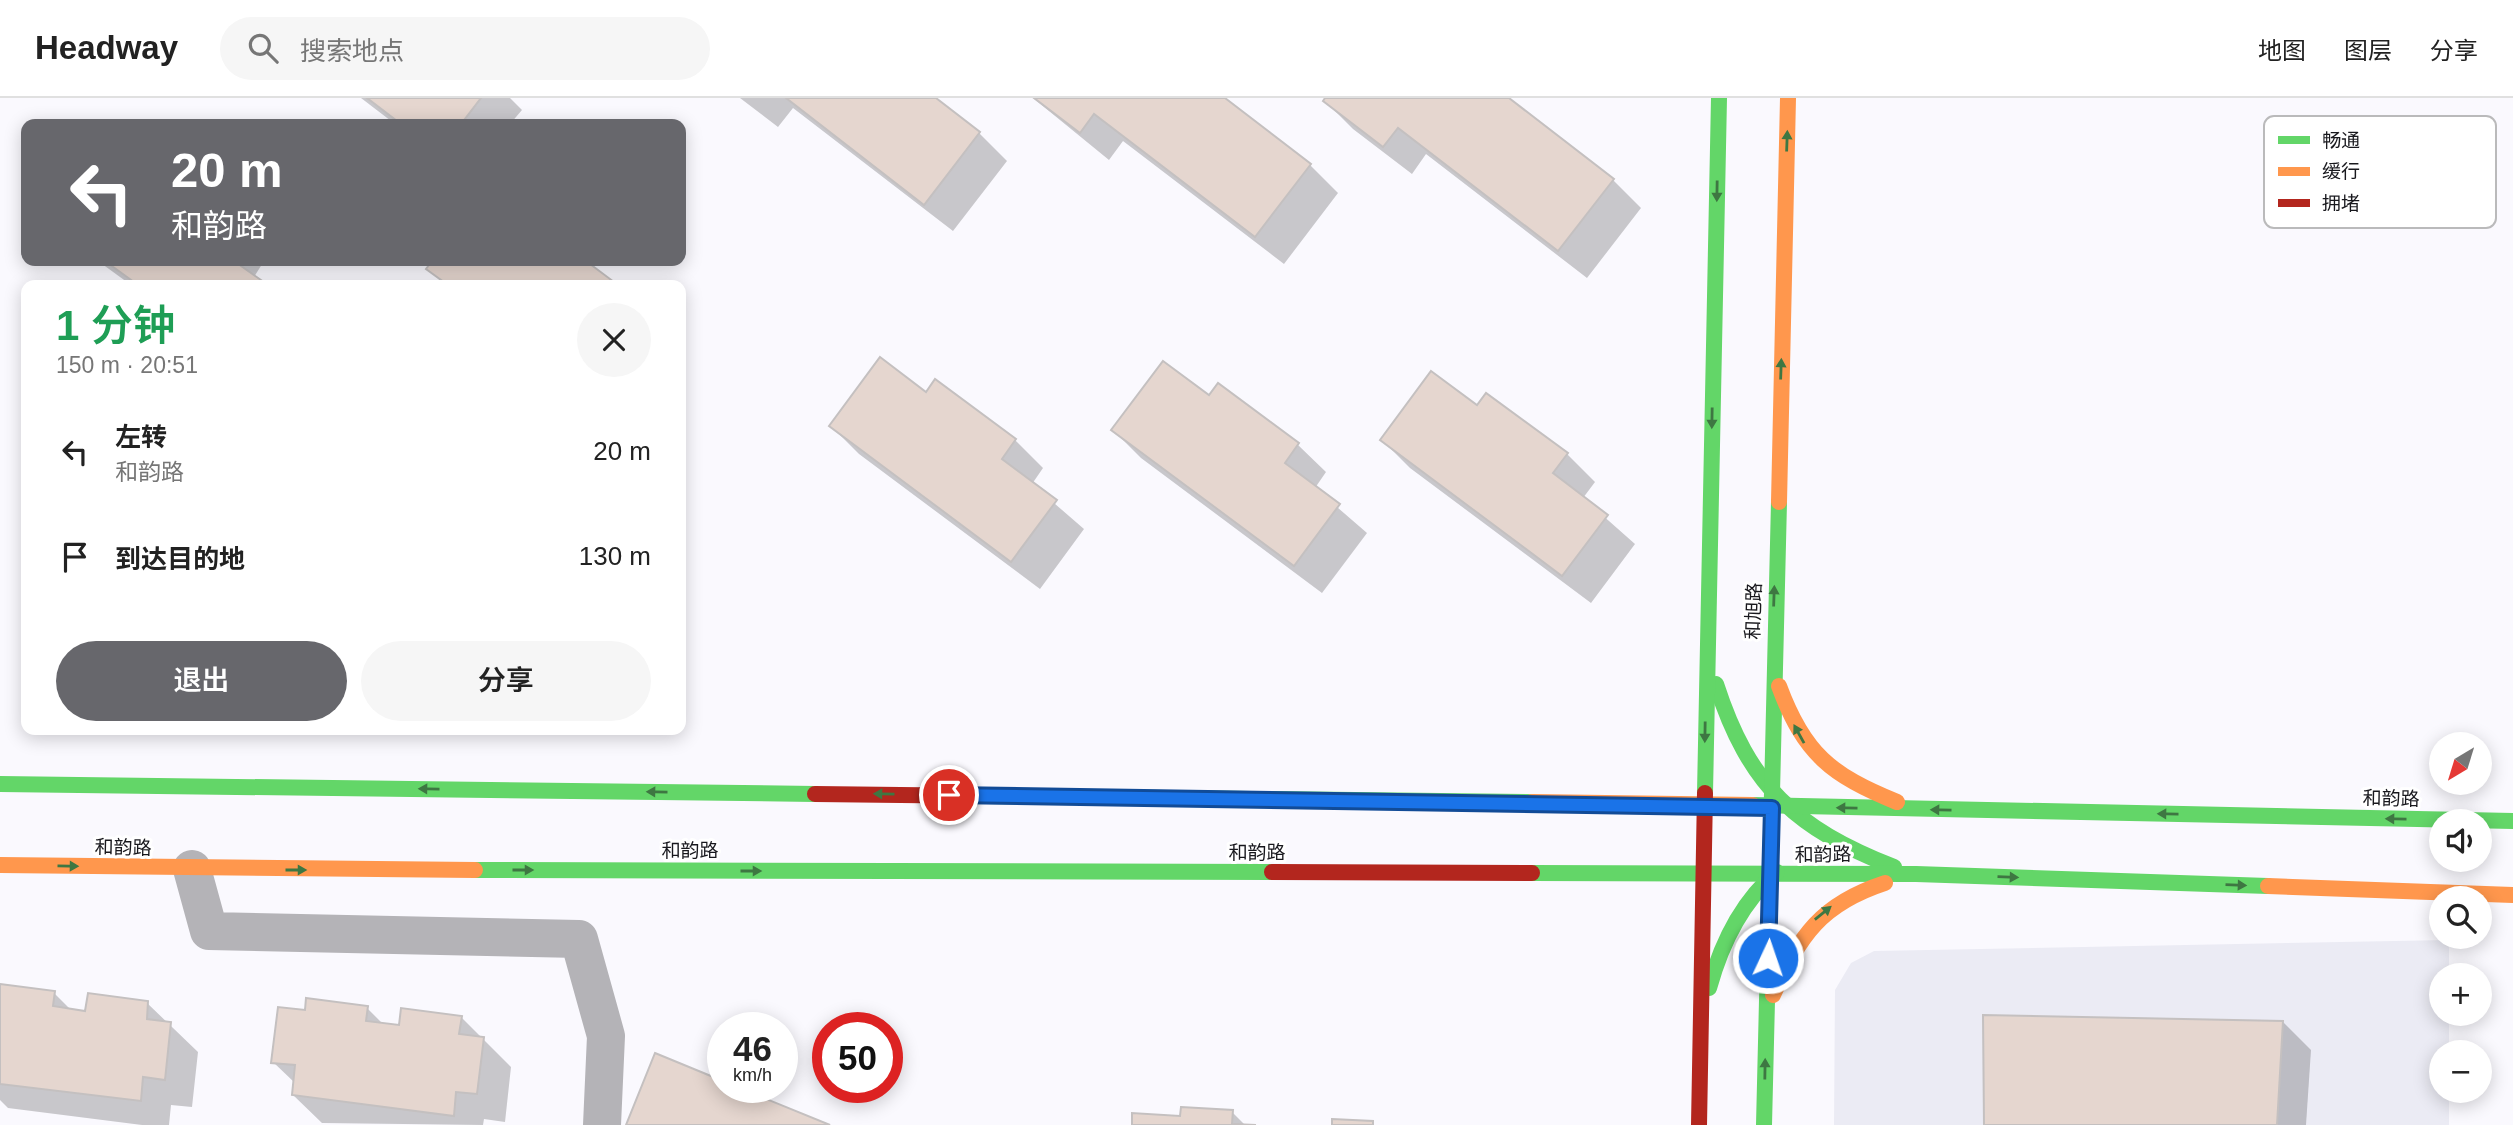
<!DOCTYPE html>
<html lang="zh">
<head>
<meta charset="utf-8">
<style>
	body { margin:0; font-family:Helvetica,"Noto Sans SC",sans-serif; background:#f6f6f6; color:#222; height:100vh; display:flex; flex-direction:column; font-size:26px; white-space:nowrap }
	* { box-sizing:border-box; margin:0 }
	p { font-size:23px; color:#767676 }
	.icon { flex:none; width:38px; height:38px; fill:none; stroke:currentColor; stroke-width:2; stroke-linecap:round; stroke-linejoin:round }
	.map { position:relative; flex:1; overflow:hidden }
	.details { position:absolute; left:21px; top:182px; width:665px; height:455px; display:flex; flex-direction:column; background:#fff; border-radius:14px; box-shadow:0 4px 18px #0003 }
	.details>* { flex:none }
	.top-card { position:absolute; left:21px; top:21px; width:665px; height:147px; border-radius:14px; box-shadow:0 4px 18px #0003; background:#67676c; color:#fff; overflow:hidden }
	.needle { width:46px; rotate:218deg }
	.fabs { position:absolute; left:2429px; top:634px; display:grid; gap:14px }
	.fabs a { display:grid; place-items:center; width:63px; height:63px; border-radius:50%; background:#fff; box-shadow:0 4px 18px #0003; font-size:35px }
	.speed { position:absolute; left:707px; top:914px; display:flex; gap:14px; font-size:35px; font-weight:700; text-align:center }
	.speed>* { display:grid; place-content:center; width:91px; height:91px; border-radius:50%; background:#fff; box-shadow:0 4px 18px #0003; line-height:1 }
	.speed small { font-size:18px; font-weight:400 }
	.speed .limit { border:10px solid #d22; background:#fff; color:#111 }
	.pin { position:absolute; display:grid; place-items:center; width:60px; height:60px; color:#fff; margin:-30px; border:4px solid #fff; border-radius:50%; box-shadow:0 2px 7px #0007 }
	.me { position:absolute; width:77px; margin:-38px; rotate:3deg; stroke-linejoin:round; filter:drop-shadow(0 0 5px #0008) }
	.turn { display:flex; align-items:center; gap:24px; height:147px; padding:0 35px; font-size:32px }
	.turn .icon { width:91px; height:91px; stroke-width:2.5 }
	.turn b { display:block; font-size:49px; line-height:60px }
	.round { display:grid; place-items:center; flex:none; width:74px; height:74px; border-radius:37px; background:#f6f6f6 }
	.head { display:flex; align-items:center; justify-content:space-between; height:119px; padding:0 35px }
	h1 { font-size:42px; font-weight:600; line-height:52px; color:#1e9e55 }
	.cta { display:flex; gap:14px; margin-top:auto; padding:14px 35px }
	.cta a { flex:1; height:80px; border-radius:42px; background:#67676c; color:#fff; font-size:28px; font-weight:600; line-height:80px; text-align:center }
	.cta a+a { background:#f6f6f6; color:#222 }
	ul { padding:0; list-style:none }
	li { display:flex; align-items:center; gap:21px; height:105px; padding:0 35px }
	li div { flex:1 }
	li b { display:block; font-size:26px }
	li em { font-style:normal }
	header { display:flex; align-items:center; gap:42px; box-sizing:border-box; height:98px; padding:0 35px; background:#fff; border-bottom:2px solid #e0e0e0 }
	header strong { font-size:33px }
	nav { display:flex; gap:38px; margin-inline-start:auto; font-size:24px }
	.search { width:490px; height:63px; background:#f6f6f6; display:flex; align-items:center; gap:18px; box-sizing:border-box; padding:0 24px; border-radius:38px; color:#767676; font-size:26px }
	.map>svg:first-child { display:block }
</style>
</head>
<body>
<header>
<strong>Headway</strong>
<div class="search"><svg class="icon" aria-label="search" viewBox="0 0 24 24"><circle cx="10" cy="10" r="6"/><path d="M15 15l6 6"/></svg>搜索地点</div>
<nav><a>地图</a><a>图层</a><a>分享</a></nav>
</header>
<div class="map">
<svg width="2513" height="1027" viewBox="0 0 2513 1027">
	<rect width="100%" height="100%" fill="#faf9fe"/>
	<path fill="#ebebf4" d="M2449,842V877H2441V915H2449V954H2441V992H2449V1027H1834L1835,892L1851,865L1874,853Z"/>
	<g fill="#0003">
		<path d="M361,0H510L522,12L510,26H395Z"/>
		<path d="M740,0H934L979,35L1007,63L953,133L793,10L778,29Z"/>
		<path d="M1033,0H1222L1310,67L1338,95L1284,166L1123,43L1109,62Z"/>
		<path d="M1327,0H1506L1613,82L1641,110L1587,180L1426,56L1412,76L1353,31L1325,3Z"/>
		<path d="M98,163H264L254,179L265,187H131Z"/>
		<path d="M434,163H583L615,187H445L428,171Z"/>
		<path d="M936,283L1015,342L1043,370L1032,386L1084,431L1040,491L859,356L831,328L926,296Z"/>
		<path d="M1219,287L1298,347L1326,374L1315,390L1367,435L1322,495L1141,360L1113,332L1209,300Z"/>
		<path d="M1487,297L1567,356L1595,384L1583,400L1635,446L1591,505L1410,370L1382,342L1478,310Z"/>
		<path d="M0,888L54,895L72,913L87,915L147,905L198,954L192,1009L171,1007L169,1027H142L8,1010L0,1002Z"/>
		<path d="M367,910L384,927L401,929L461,919L511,969L505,1024L484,1021L483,1027L322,1025L293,997L295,985L273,964L306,914Z"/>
		<path d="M2283,924L2311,952L2306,1027H1985Z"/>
		<path d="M1232,1014L1245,1027H1133L1182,1020Z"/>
	</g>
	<g fill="#e5d6cf" stroke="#c4c0c0" stroke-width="2">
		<path d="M367,0H481L461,26H401Z"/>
		<path d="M786,0H936L980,34L924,107Z"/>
		<path d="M1034,0H1225L1311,66L1255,139L1094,16L1080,35Z"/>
		<path d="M1325,0H1509L1614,81L1558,153L1398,30L1383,49L1323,3Z"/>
		<path d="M105,163H234L268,187H138Z"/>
		<path d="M432,163H586L614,184L611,187H448L426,171Z"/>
		<path d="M880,259L926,294L935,281L1016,341L1002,361L1057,402L1011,464L829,328Z"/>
		<path d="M1163,263L1209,297L1218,285L1299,345L1285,365L1340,406L1294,468L1111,332Z"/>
		<path d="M1431,273L1477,307L1486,295L1568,355L1553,375L1608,417L1562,478L1380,342Z"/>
		<path d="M0,886L55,893L53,908L85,913L88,895L148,903L147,921L171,924L165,982L143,979L141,1003L0,986Z"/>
		<path d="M306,900L368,908L366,923L399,927L401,910L462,918L459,936L484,939L477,996L456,994L454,1018L292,997L295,967L271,965L278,909L305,912Z"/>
		<path d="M1983,917L2283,923L2277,1027H1984Z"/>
		<path d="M655,955L723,983V989H737L830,1027H626Z"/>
		<path d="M1181,1009L1233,1012L1232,1026L1256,1027H1132V1015L1180,1018Z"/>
		<path d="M1332,1021L1373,1023V1027H1332Z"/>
	</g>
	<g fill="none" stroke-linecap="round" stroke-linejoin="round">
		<path stroke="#b4b3b7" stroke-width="38" d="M192,771L209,833L579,841L606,938L602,1027"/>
		<g stroke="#63d668" stroke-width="16">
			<path d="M1716,586C1749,688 1795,730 1894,769"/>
			<path d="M0,686L815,696"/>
			<path d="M1705,695L1719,0"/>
			<path d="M986,698L1532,704"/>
			<path d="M1753,707L2513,723"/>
			<path d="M475,772L1272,774"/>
			<path d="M1532,775L1916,776L2268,788"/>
			<path d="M1709,890C1721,847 1742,803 1777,774"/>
			<path d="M1764,1027L1779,404"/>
		</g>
		<g stroke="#ff974d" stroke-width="16">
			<path d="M1779,404L1788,0"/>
			<path d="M1779,588C1804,656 1831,677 1897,704"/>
			<path d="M1532,704L1753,707"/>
			<path d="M0,767L475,772"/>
			<path d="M2268,788L2513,797"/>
			<path d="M1773,897C1800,837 1821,806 1885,785"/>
		</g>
		<g stroke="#b3261e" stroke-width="16">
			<path d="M815,696L986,698"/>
			<path d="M1272,774L1532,775"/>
			<path d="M1699,1027L1705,695"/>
		</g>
	</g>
	<defs><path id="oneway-solid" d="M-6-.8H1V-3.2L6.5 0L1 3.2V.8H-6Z" transform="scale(1.75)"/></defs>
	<g fill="#3e7742">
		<use href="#oneway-solid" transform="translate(1787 43) rotate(-88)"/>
		<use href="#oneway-solid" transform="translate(1717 93) rotate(91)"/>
		<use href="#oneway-solid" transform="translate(1781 271) rotate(-88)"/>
		<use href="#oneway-solid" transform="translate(1712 320) rotate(91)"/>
		<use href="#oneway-solid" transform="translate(1774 498) rotate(-88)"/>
		<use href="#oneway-solid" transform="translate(1705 634) rotate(91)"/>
		<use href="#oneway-solid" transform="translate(1799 636) rotate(-119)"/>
		<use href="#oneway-solid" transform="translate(429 691) rotate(-179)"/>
		<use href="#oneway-solid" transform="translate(657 694) rotate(-179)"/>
		<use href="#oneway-solid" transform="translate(884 696) rotate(-179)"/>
		<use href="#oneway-solid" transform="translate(1847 710) rotate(-179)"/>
		<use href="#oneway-solid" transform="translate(1941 712) rotate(-179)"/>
		<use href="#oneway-solid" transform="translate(2168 716) rotate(-179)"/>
		<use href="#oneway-solid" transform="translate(2396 721) rotate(-179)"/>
		<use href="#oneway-solid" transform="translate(68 768) rotate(1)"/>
		<use href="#oneway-solid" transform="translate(296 772)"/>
		<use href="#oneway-solid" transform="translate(523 772)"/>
		<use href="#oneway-solid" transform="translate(751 773)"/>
		<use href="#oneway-solid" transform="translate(2008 779) rotate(2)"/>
		<use href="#oneway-solid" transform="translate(2236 787) rotate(2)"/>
		<use href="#oneway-solid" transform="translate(1823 815) rotate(-39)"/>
		<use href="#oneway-solid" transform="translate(1765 971) rotate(-89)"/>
	</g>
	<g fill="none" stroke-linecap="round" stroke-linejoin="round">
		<defs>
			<path id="route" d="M949,697L1772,710L1768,860"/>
		</defs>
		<use href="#route" stroke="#114b97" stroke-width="18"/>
		<use href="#route" stroke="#1a73e8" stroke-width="12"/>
	</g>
	<g text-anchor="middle" stroke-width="6" stroke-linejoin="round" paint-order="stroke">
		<g font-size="19" fill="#18181d" stroke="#fff">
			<text transform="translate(1753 513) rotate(-88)" y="7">和旭路</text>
			<text transform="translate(2391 700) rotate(1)" y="7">和韵路</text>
			<text transform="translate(123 749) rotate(1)" y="7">和韵路</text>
			<text x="690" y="759">和韵路</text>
			<text x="1257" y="761">和韵路</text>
			<text transform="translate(1823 756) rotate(-1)" y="7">和韵路</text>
		</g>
	</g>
	<rect x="2264" y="18" width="232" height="112" rx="10" fill="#fff" stroke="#bababb" stroke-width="2"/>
	<rect x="2278" y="38" width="32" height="8" fill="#63d668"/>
	<rect x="2278" y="69" width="32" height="9" fill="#ff974d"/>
	<rect x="2278" y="101" width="32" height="8" fill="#b3261e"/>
	<g font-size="19" fill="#18181d">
		<text x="2322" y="49">畅通</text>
		<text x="2322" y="80">缓行</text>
		<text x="2322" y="112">拥堵</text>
	</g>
</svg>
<div class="fabs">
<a><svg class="needle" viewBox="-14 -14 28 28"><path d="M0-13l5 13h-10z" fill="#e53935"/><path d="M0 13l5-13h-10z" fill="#767676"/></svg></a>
<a><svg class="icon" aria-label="sound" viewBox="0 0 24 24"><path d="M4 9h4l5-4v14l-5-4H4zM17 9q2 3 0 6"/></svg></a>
<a><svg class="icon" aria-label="search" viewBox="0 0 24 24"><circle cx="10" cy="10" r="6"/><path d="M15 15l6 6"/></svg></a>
<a>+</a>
<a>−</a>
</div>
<div class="speed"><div>46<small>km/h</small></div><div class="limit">50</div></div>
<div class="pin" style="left:949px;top:697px;background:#d93025"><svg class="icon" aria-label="arrive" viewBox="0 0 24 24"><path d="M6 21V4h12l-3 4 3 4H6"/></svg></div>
<svg class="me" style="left:1768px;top:860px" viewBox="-20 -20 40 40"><circle r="17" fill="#1a73e8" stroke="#fff" stroke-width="3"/><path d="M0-11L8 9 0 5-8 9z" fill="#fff"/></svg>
<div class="top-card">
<div class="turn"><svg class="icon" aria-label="left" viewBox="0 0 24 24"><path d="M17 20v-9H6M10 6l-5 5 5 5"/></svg><div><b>20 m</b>和韵路</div></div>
</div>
<section class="details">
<div class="head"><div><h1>1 分钟</h1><p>150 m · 20:51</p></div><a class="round"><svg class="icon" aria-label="close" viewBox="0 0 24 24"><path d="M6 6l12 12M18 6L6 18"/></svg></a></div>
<ul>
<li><svg class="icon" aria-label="left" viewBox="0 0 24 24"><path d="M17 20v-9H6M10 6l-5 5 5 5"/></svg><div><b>左转</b><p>和韵路</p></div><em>20 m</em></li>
<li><svg class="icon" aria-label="arrive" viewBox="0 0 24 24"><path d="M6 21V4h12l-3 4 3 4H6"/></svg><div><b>到达目的地</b></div><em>130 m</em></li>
</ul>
<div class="cta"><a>退出</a><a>分享</a></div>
</section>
</div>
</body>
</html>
